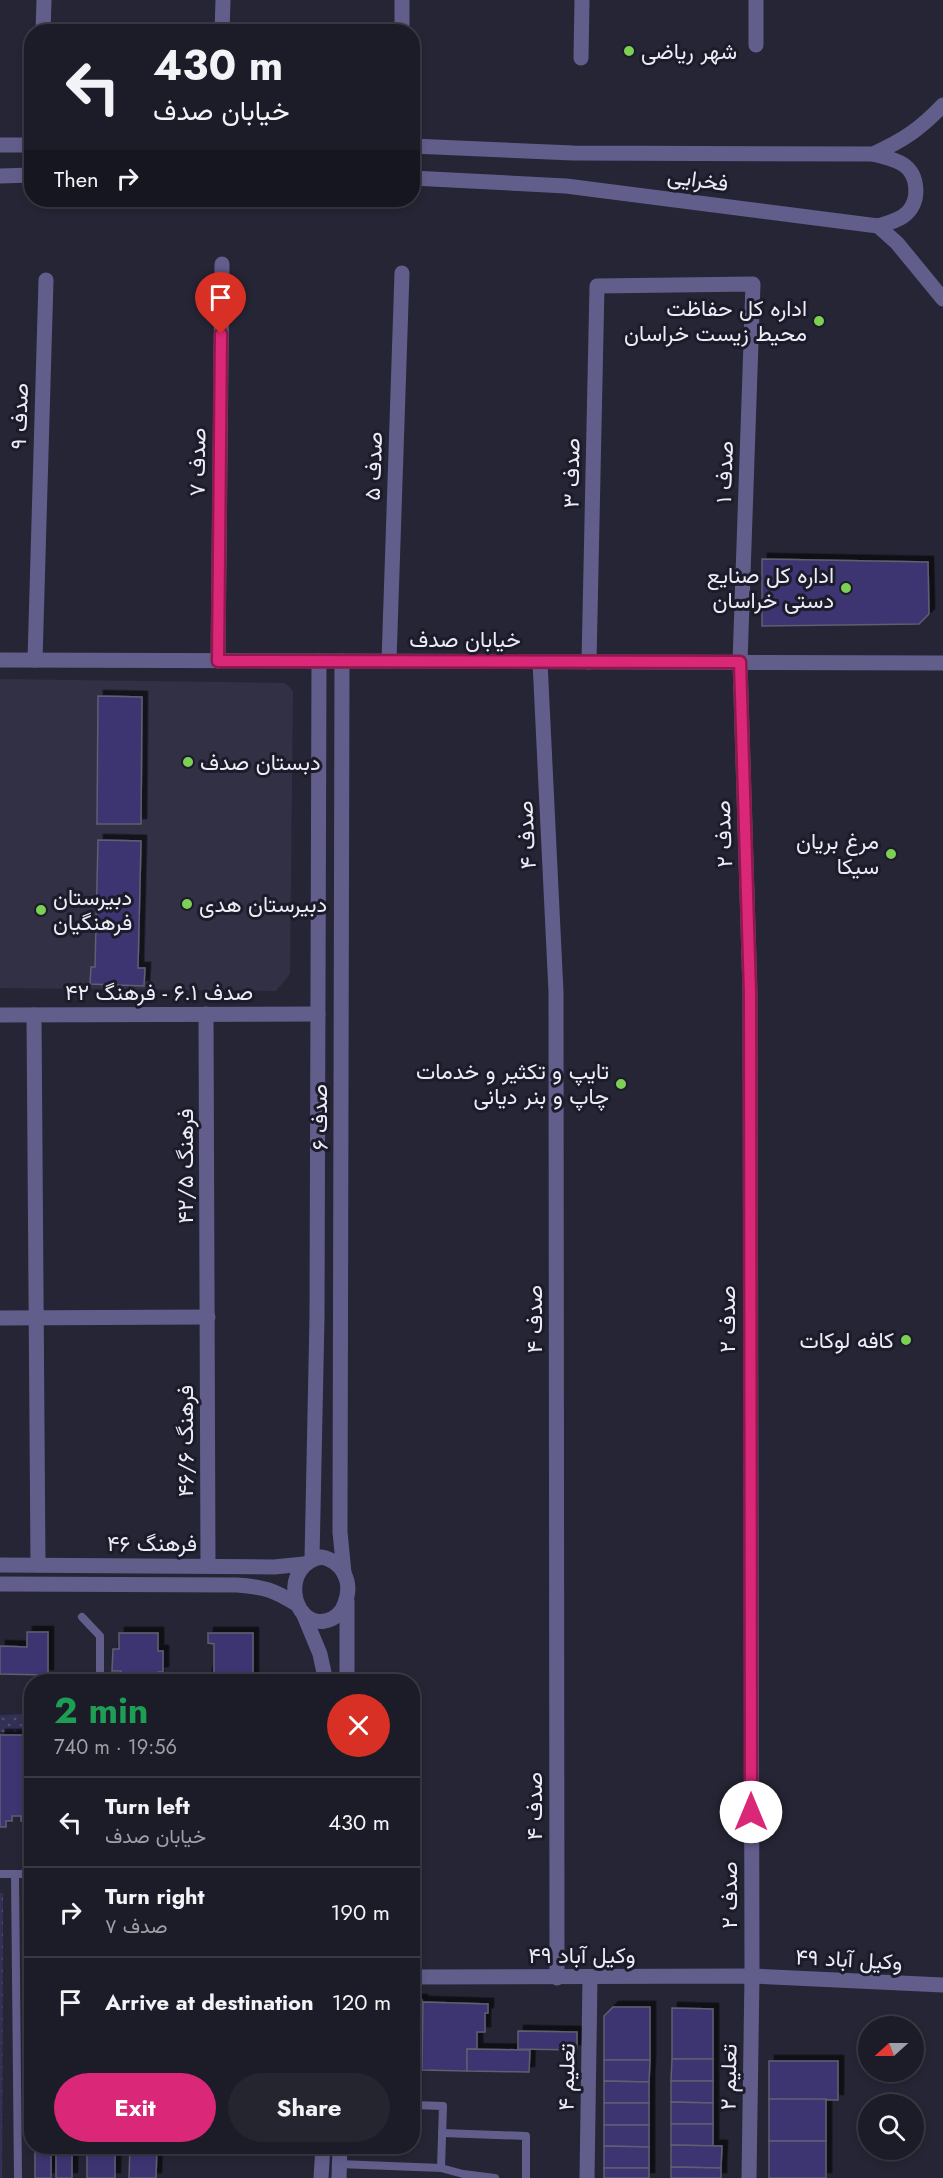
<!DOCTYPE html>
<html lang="en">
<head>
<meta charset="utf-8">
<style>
	body { margin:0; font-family:Jost,Vazirmatn,sans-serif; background:#252530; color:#f1f3f6; height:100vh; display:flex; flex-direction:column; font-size:22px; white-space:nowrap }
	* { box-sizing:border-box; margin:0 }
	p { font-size:20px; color:#a0a1a8 }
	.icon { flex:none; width:33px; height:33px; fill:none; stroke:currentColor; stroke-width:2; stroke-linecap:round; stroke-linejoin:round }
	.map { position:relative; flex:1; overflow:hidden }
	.drawer { position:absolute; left:24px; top:1674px; width:396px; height:480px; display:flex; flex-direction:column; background:#1c1c28; border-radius:24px; box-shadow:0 3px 9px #0003,0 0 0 2px #3a3a45 }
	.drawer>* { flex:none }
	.hud { position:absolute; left:24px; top:24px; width:396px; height:183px; border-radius:24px; box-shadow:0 3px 9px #0003,0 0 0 2px #3a3a45; background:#1c1c28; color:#f1f3f6; overflow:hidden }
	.needle { width:39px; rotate:249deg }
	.fabs { position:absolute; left:858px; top:2016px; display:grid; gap:12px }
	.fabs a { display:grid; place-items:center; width:66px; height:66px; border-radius:50%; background:#1c1c28; box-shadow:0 3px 9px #0003,0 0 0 2px #3a3a45; font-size:30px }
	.pin { position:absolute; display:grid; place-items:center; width:51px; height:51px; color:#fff; margin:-62px -26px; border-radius:50% 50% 50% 0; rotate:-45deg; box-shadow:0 0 6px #0007 }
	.pin .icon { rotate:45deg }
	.me { position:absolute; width:66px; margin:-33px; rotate:0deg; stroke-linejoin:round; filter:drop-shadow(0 0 4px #0008) }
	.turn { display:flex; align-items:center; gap:21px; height:126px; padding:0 30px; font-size:27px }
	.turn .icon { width:78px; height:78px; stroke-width:2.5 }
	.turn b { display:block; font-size:42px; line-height:51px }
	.then { display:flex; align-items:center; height:57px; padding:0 30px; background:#0003; gap:12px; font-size:22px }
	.round { display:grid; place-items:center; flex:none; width:63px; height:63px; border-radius:32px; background:#252530 }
	.summary { display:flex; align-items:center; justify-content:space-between; height:102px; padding:0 30px }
	h1 { font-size:36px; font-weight:700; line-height:45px; color:#1e9e55 }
	.button { display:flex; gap:12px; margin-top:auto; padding:12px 30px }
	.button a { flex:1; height:69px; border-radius:36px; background:#db2777; color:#fff; font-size:24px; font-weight:700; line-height:69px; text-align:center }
	.button a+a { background:#252530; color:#f1f3f6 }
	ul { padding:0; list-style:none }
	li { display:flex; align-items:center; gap:18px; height:90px; padding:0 30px; border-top:2px solid #3a3a45 }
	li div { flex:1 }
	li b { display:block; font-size:22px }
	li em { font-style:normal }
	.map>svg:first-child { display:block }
</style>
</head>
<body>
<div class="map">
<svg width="943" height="2178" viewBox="0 0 943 2178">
	<defs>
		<pattern id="grass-dots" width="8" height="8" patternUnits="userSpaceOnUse" patternTransform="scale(1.5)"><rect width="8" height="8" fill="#333055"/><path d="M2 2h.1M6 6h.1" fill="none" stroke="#514e6e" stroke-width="1.8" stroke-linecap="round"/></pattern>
		<filter id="shadow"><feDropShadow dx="5.5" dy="-5.5" stdDeviation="0" flood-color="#0009"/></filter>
	</defs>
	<rect width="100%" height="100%" fill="#262535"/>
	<path fill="#313045" d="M0,679L285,683L293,691L290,974L276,991L0,988Z"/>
	<g fill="url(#grass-dots)">
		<path d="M31,1714V1732H0V1715Z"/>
		<path d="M0,1893H3L2,2178H0Z"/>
	</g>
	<g fill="#3d3471" stroke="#5f5e70" stroke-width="1.5" filter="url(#shadow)">
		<path d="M762,559L928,562L929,614L919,624L762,626Z"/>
		<path d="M98,696L142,697L141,824H97Z"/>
		<path d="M98,840L141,841L138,968H145L144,986L90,984L91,967H95Z"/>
		<path d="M27,1632H48V1675L0,1674V1646L27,1647Z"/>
		<path d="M119,1633H158V1651H163V1672H158V1682H143V1678H132V1682H121V1671H112L113,1649H119Z"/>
		<path d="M208,1633H253V1678H237V1682H207V1673H214V1644L208,1643Z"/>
		<path d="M0,1735H32V1833L31,1827H26V1821H21V1816H12V1821H6V1827H0Z"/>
		<path d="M412,2000H422L421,2060H412Z"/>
		<path d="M423,2002L488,2004V2013H485V2032H477V2049H467V2071L422,2070Z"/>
		<path d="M613,2007H650V2060H604V2016Z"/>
		<path d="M672,2008L713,2009V2059H672Z"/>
		<path d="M518,2031L577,2032V2050L518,2049Z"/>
		<path d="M467,2049L530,2050L529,2072L467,2071Z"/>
		<path d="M672,2059H713V2081H671Z"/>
		<path d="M604,2060H650L649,2082L604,2081Z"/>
		<path d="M769,2061H838V2100L769,2099Z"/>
		<path d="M604,2081L649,2082V2103H604Z"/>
		<path d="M671,2081H713V2103L671,2102Z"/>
		<rect x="769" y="2099" width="57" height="42"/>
		<path d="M671,2102L713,2103V2124H671Z"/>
		<rect x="604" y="2103" width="45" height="22"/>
		<path d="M671,2124H713V2146L671,2145Z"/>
		<path d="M604,2125H649V2147L604,2146Z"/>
		<rect x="769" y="2141" width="57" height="37"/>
		<path d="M671,2145L722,2146L721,2168L671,2167Z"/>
		<rect x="35" y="2146" width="16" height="32"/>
		<rect x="56" y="2146" width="16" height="32"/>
		<rect x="87" y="2146" width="28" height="32"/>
		<path d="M130,2146H157L156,2178H129Z"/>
		<path d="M604,2146L649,2147V2168H604Z"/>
		<path d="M671,2167L721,2168V2178H671Z"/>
		<rect x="604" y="2168" width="45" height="10"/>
	</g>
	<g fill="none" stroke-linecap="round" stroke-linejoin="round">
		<g stroke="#625e8c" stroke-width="8">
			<path d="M82,1617L100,1636V1682"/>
			<path d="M0,1874H32"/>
			<path d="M15,1874L18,2178"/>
			<path d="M412,2105L443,2106L441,2168"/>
			<path d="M442,2133L526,2136V2178"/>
			<path d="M339,2164L441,2168L463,2174L495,2178"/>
		</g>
		<g stroke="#625e8c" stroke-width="15">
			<path d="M756,0V45"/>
			<path d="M43,32L44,0"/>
			<path d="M222,32L223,0"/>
			<path d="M402,32V0"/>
			<path d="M581,58L582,0"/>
			<path d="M35,660L46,280"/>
			<path d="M218,661L222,264"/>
			<path d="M342,661L340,1532L344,1573"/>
			<path d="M389,661L402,273"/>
			<path d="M540,662L556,992L557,1978"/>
			<path d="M589,662L597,286L753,284L740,662L750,993L752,1976L749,2178"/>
			<path d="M206,1014L208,1566"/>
			<path d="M0,1015L318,1014"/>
			<path d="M34,1015L38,1565"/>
			<path d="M0,1318L208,1317"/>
			<path d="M322,1557C343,1562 353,1582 345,1603C342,1612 335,1619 325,1621C291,1627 280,1564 322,1557Z"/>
			<path d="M312,1559L317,1317L319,661"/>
			<path d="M0,1565L274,1567L304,1564"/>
			<path d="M0,1584L237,1585C265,1587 274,1590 298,1605"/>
			<path d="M347,1601V1682"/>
			<path d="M303,1613L320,1654L326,1682"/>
			<path d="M412,1977L752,1976L943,1985"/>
			<path d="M321,2178L323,2146"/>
			<path d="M339,2178L340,2146"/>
			<path d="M587,2178L590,1978"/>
		</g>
		<g stroke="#625e8c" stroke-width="15">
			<path d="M0,145H32"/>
			<path d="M412,146L573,153L873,154C904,140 920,129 943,105"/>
			<path d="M873,154C884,157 895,159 904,165C918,175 920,199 908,212C901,220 888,223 878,226"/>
			<path d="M0,176L32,175"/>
			<path d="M412,178L566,186L878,226L897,243L943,299"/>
			<path d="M0,660L943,663"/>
		</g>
	</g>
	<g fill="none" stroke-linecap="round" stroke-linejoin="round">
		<defs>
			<path id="route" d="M221,334L218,661L740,662L750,993L751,1812"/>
		</defs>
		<use href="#route" stroke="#8e194d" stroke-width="15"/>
		<use href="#route" stroke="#db2777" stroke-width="10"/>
	</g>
	<g fill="#7cd154" stroke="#1c1b2a" stroke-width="2">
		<circle cx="629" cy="51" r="6"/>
		<circle cx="819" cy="321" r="6"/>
		<circle cx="846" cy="588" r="6"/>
		<circle cx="188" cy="762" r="6"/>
		<circle cx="891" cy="854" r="6"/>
		<circle cx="187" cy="904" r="6"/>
		<circle cx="41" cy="910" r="6"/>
		<circle cx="621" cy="1084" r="6"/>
		<circle cx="906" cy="1340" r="6"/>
	</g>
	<g text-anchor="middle" stroke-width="6" stroke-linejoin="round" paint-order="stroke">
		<g font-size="22" fill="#ececf7" stroke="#1c1b2a" text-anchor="end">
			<text x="641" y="59" text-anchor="start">شهر ریاضی</text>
			<text x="807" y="316">اداره کل حفاظت<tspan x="807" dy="25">محیط زیست خراسان</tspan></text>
			<text x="834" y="583">اداره کل صنایع<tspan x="834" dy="25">دستی خراسان</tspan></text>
			<text x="200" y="770" text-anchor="start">دبستان صدف</text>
			<text x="879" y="849">مرغ بریان<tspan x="879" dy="25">سیکا</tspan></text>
			<text x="53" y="905" text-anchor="start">دبیرستان<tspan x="53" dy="25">فرهنگیان</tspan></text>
			<text x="199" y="912" text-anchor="start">دبیرستان هدی</text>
			<text x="609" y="1079">تایپ و تکثیر و خدمات<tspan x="609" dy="25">چاپ و بنر دیانی</tspan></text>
			<text x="894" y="1348">کافه لوکات</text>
		</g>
		<g font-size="22" fill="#ececf7" stroke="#1c1b2a">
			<text transform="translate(698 179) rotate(8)" y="8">فخرایی</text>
			<text transform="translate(19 416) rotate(-88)" y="8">صدف ۹</text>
			<text transform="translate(197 462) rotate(-89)" y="8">صدف ۷</text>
			<text transform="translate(373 466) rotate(-88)" y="8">صدف ۵</text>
			<text transform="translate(724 472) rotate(-88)" y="8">صدف ۱</text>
			<text transform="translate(571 473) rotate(-89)" y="8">صدف ۳</text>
			<text x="465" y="647">خیابان صدف</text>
			<text transform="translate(723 834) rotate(-92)" y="8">صدف ۲</text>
			<text transform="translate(526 835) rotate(-93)" y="8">صدف ۴</text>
			<text x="159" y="1000">صدف ۶.۱ - فرهنگ ۴۲</text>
			<text transform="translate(319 1117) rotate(-90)" y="8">صدف ۶</text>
			<text transform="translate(185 1166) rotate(-90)" y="8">فرهنگ ۴۲/۵</text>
			<text transform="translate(534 1319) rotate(-90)" y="8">صدف ۴</text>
			<text transform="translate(727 1319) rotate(-90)" y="8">صدف ۲</text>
			<text transform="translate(185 1441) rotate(-90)" y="8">فرهنگ ۴۶/۶</text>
			<text x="152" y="1551">فرهنگ ۴۶</text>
			<text transform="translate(534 1806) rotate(-90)" y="8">صدف ۴</text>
			<text transform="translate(729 1895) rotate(-90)" y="8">صدف ۲</text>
			<text x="582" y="1963">وکیل آباد ۴۹</text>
			<text transform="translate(849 1959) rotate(3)" y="8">۴۹ وکیل آباد</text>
			<text transform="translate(566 2077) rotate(-89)" y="8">تعلیم ۴</text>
			<text transform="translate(728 2077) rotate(-89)" y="8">تعلیم ۲</text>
		</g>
	</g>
</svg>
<div class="fabs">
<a><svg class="needle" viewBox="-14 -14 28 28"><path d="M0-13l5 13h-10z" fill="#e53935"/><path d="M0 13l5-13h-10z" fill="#a0a1a8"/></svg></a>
<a><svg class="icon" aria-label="search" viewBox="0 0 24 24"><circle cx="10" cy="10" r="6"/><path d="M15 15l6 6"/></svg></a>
</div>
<div class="pin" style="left:221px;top:334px;background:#d93025"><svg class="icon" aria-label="arrive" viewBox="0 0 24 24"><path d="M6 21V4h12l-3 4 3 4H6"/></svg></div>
<svg class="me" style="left:751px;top:1812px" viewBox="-20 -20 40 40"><circle r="19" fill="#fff"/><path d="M0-13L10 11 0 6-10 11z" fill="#db2777"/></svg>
<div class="hud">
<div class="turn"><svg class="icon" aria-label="left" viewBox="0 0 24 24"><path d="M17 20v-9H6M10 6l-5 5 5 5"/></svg><div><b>430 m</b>خیابان صدف</div></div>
<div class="then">Then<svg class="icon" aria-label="right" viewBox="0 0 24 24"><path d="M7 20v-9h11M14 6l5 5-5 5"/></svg></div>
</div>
<section class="drawer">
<div class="summary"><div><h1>2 min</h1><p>740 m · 19:56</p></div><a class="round" style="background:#d93025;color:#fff"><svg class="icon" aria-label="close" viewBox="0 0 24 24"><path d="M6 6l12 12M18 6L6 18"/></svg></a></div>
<ul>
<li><svg class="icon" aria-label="left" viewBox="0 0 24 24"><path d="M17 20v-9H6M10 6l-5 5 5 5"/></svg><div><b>Turn left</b><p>خیابان صدف</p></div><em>430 m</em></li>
<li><svg class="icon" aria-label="right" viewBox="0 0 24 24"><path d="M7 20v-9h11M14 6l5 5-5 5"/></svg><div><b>Turn right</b><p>صدف ۷</p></div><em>190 m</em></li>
<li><svg class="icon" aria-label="arrive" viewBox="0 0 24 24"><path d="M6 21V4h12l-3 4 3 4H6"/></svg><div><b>Arrive at destination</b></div><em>120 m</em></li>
</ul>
<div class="button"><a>Exit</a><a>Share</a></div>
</section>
</div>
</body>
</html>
